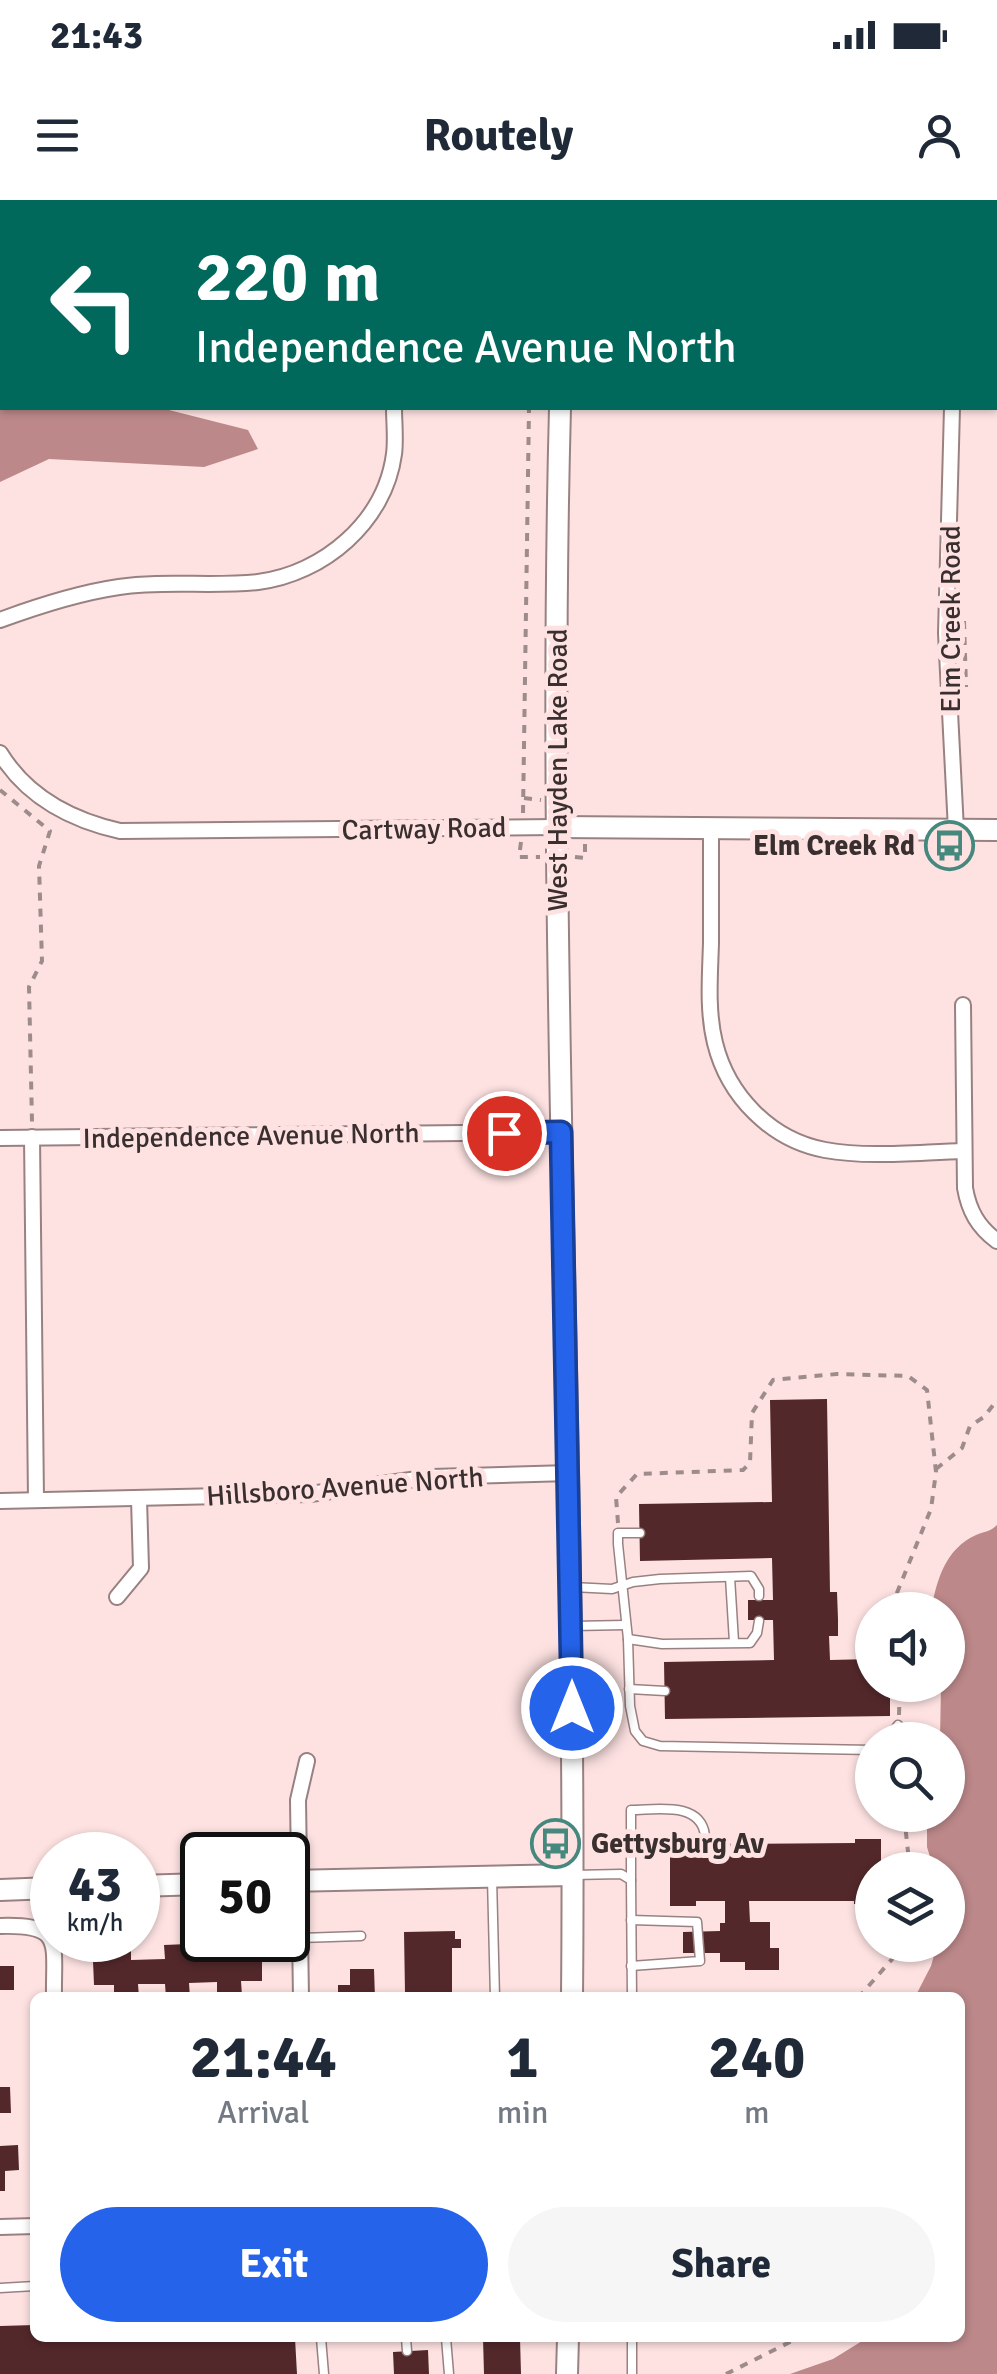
<!DOCTYPE html>
<html lang="en">
<head>
<meta charset="utf-8">
<style>
	body { margin:0; font-family:Signika,sans-serif; background:#f6f6f7; color:#1f2937; height:100vh; display:flex; flex-direction:column; font-size:38px; white-space:nowrap }
	* { box-sizing:border-box; margin:0 }
	p { font-size:32px; color:#747a83 }
	.icon { flex:none; width:55px; height:55px; fill:none; stroke:currentColor; stroke-width:2; stroke-linecap:round; stroke-linejoin:round }
	.map { position:relative; flex:1; overflow:hidden }
	.side { position:absolute; left:30px; top:1792px; width:935px; height:350px; display:flex; flex-direction:column; background:#fff; border-radius:15px; box-shadow:0 2px 8px #0004 }
	.side>* { flex:none }
	.guide { position:absolute; left:0px; top:0px; width:998px; height:210px; box-shadow:0 2px 8px #0004; background:#00695c; color:#fff; overflow:hidden }
	.controls { position:absolute; left:855px; top:1392px; display:grid; gap:20px }
	.controls a { display:grid; place-items:center; width:110px; height:110px; border-radius:50%; background:#fff; box-shadow:0 2px 8px #0004; font-size:50px }
	.speed { position:absolute; left:30px; top:1632px; display:flex; gap:20px; font-size:50px; font-weight:700; text-align:center }
	.speed>* { display:grid; place-content:center; width:130px; height:130px; border-radius:50%; background:#fff; box-shadow:0 2px 8px #0004; line-height:1 }
	.speed small { font-size:25px; font-weight:400 }
	.speed .limit { border:5px solid #111; border-radius:15px; background:#fff; color:#111 }
	.pin { position:absolute; display:grid; place-items:center; width:85px; height:85px; color:#fff; margin:-42px; border:5px solid #fff; border-radius:50%; box-shadow:0 2px 10px #0007 }
	.me { position:absolute; width:110px; margin:-55px; rotate:0deg; stroke-linejoin:round; filter:drop-shadow(0 0 8px #0008) }
	.turn { display:flex; align-items:center; gap:35px; height:210px; padding:0 30px; font-size:45px }
	.turn .icon { width:130px; height:130px; stroke-width:2.5 }
	.turn b { display:block; font-size:70px; line-height:85px }
	.eta { display:flex; justify-content:space-evenly; align-items:center; height:170px; text-align:center }
	.eta b { font-size:60px; font-weight:700; line-height:70px }
	.action { display:flex; gap:20px; margin-top:auto; padding:20px 30px }
	.action a { flex:1; height:115px; border-radius:60px; background:#2563eb; color:#fff; font-size:40px; font-weight:700; line-height:115px; text-align:center }
	.action a+a { background:#f6f6f7; color:#1f2937 }
	.status { display:flex; justify-content:space-between; align-items:center; height:70px; padding:0 50px; background:#fff; direction:ltr }
	.status svg { height:28px; fill:currentColor }
	header { display:flex; justify-content:space-between; align-items:center; height:130px; padding:0 30px; background:#fff; font-size:45px; font-weight:700 }
	.map>svg:first-child { display:block }
</style>
</head>
<body>
<div class="status"><b>21:43</b><svg viewBox="0 0 49 12"><path d="M0 12V9h3v3zM5 12V6h3v6zM10 12V3h3v9zM15 12V0h3v12zM26 1h20v11H26zM47 4h2v5h-2z"/></svg></div>
<header><svg class="icon" aria-label="menu" viewBox="0 0 24 24"><path d="M4 6h16M4 12h16M4 18h16"/></svg>Routely<svg class="icon" aria-label="person" viewBox="0 0 24 24"><circle cx="12" cy="8" r="4"/><path d="M4 21q1-7 8-7t8 7"/></svg></header>
<div class="map">
<svg width="997" height="2174" viewBox="0 0 997 2174">
	<rect width="100%" height="100%" fill="#fee2e2"/>
	<g fill="#bc888a">
		<path d="M0,0H67L2,2V208H161L248,230L258,249L204,267L49,259L0,282Z"/>
		<path d="M997,1325V2174H790L833,2159L867,2138H960V1798L915,1797L931,1766L937,1745H948V1670H934L927,1647V1615H948V1540H940L941,1485H948V1410H931C937,1380 945,1349 976,1335C985,1331 990,1332 997,1325Z"/>
	</g>
	<g fill="#53282b">
		<path d="M827,1199L830,1392H837L838,1419V1436H829L830,1460L872,1459V1485H890V1516L665,1519L664,1462L774,1460L773,1420H748V1400H773L772,1358L640,1361L639,1304L772,1302L770,1200Z"/>
		<path d="M855,1639H881V1670H872V1704H854V1701H749L750,1722H770V1748H779V1770H745V1762H720V1753H683V1732L720,1731V1723H725V1701H696V1706H670V1642L738,1644V1654H748V1644L855,1643Z"/>
		<path d="M455,1731V1739H461V1748H452V1795L420,1798L419,1793H405L404,1732Z"/>
		<path d="M106,1740H131V1760L165,1759L164,1745L188,1744L189,1758H222V1740H246L247,1757H262V1781H241L242,1796L217,1797V1782L189,1783L190,1798H166L165,1784H138L139,1798H114V1785H94L93,1761H107Z"/>
		<rect x="0" y="1766" width="14" height="24"/>
		<path d="M350,1769H374L375,1798H338V1785H350Z"/>
		<path d="M0,1887H10L11,1913H0Z"/>
		<path d="M18,1945L19,1970L5,1971V1991H0V1946Z"/>
		<path d="M35,2125V2138H295L297,2174H0V2126Z"/>
		<path d="M483,2138H520L521,2174H484Z"/>
		<path d="M428,2150L429,2174H394L393,2152Z"/>
	</g>
	<g fill="none" stroke-linecap="round" stroke-linejoin="round">
		<defs>
			<g id="lane">
				<path d="M640,1333H618V1344L628,1439L630,1506L635,1531L643,1541L660,1546L872,1550"/>
				<path d="M730,1377L734,1442"/>
				<path d="M572,1387L612,1389L633,1382L660,1379L751,1376L759,1389V1396"/>
				<path d="M572,1426L626,1425"/>
				<path d="M628,1439L662,1444L750,1443L757,1433L759,1421"/>
				<path d="M629,1489L665,1491"/>
				<path d="M887,1540L898,1525"/>
				<path d="M573,1675L621,1674L631,1680L632,1798"/>
				<path d="M492,1678L495,1798"/>
				<path d="M631,1680V1610C657,1610 700,1601 705,1635"/>
				<path d="M631,1720L697,1722L700,1761L631,1766"/>
				<path d="M300,1738L361,1736"/>
				<path d="M0,2088L35,2086"/>
				<path d="M321,2138L324,2174"/>
				<path d="M406,2138L407,2151"/>
				<path d="M446,2138L449,2174"/>
				<path d="M632,2138V2174"/>
			</g>
			<g id="street">
				<path d="M394,2V0"/>
				<path d="M749,2V0"/>
				<path d="M995,126H997"/>
				<path d="M952,208L946,433L956,630"/>
				<path d="M0,420C38,406 78,393 119,387C164,380 212,387 258,382C323,374 385,322 394,254C396,239 394,222 394,208"/>
				<path d="M0,553C27,597 71,620 120,631L555,627"/>
				<path d="M711,628C711,666 711,705 711,743C710,776 707,811 715,843C728,896 771,940 825,950C870,958 919,952 964,951"/>
				<path d="M963,805L965,988C969,1011 978,1027 997,1041"/>
				<path d="M32,937L36,1300"/>
				<path d="M0,938L561,932"/>
				<path d="M0,1301L310,1294L432,1277L570,1273"/>
				<path d="M117,1397L141,1368L139,1299"/>
				<path d="M0,1726C65,1724 53,1743 54,1798"/>
				<path d="M301,1798L298,1600L307,1561"/>
				<path d="M0,2027L35,2026"/>
			</g>
			<g id="secondary">
				<path d="M565,2V0"/>
				<path d="M560,208C546,738 577,1267 572,1798"/>
				<path d="M555,627L997,630"/>
				<path d="M288,1681L573,1675"/>
				<path d="M138,1686L202,1684"/>
				<path d="M0,1690L52,1688"/>
				<path d="M567,2174L568,2138"/>
			</g>
		</defs>
		<use href="#lane" stroke="#9a8181" stroke-width="11"/>
		<use href="#street" stroke="#9a8181" stroke-width="18"/>
		<use href="#secondary" stroke="#9a8181" stroke-width="24"/>
		<g stroke="#9e8b8b" stroke-width="4" stroke-dasharray="8 8" stroke-linecap="butt">
			<path d="M534,2V0"/>
			<path d="M964,421L966,487"/>
			<path d="M0,590L50,631L39,666L42,761L29,787L32,922"/>
			<path d="M524,598L541,600"/>
			<path d="M523,613L529,208"/>
			<path d="M521,642L519,657H540"/>
			<path d="M575,657L585,658V643"/>
			<path d="M936,1269L962,1248L970,1226L984,1217L997,1200"/>
			<path d="M618,1323L616,1297L637,1274L743,1270L750,1263L752,1213L773,1180L837,1174L908,1176L927,1190L936,1272L931,1309L890,1410"/>
			<path d="M899,1515L900,1485"/>
			<path d="M904,1615L910,1670"/>
			<path d="M858,1798L894,1757L900,1745"/>
			<path d="M726,2174L798,2138"/>
		</g>
		<use href="#lane" stroke="#fff" stroke-width="8"/>
		<use href="#street" stroke="#fff" stroke-width="14"/>
		<use href="#secondary" stroke="#fff" stroke-width="20"/>
	</g>
	<g fill="none" stroke-linecap="round" stroke-linejoin="round">
		<defs>
			<path id="route" d="M504,933L561,932L572,1508"/>
		</defs>
		<use href="#route" stroke="#184099" stroke-width="25"/>
		<use href="#route" stroke="#2563eb" stroke-width="18"/>
	</g>
	<defs>
		<symbol id="bus-ring" viewBox="-11 -11 22 22"><circle r="9.5" fill="#fee2e2" stroke="#44887e" stroke-width="1.5"/><path d="M-5-6H5V4H4V6H2V4H-2V6H-4V4H-5ZM-3.5-4V0h7V-4ZM-3.5 1.2v1.5H-2V1.2ZM2 1.2v1.5H3.5V1.2Z" fill="#44887e"/></symbol>
	</defs>
	<g fill-rule="evenodd">
		<use href="#bus-ring" x="922" y="618" width="55" height="55"/>
		<use href="#bus-ring" x="528" y="1616" width="55" height="55"/>
	</g>
	<g text-anchor="middle" stroke-width="10" stroke-linejoin="round" paint-order="stroke">
		<g font-size="28" fill="#3a2f2f" stroke="#fee2e2">
			<text transform="translate(950 419) rotate(-90)" y="10">Elm Creek Road</text>
			<text transform="translate(557 570) rotate(-90)" y="10">West Hayden Lake Road</text>
			<text transform="translate(424 628) rotate(-1)" y="10">Cartway Road</text>
			<text transform="translate(251 935) rotate(-1)" y="10">Independence Avenue North</text>
			<text transform="translate(345 1286) rotate(-4)" y="10">Hillsboro Avenue North</text>
		</g>
		<g font-size="28" font-weight="bold" fill="#3a2f2f" stroke="#fee2e2" text-anchor="end">
			<text x="915" y="655">Elm Creek Rd</text>
			<text x="591" y="1653" text-anchor="start">Gettysburg Av</text>
		</g>
	</g>
</svg>
<div class="controls">
<a><svg class="icon" aria-label="sound" viewBox="0 0 24 24"><path d="M4 9h4l5-4v14l-5-4H4zM17 9q2 3 0 6"/></svg></a>
<a><svg class="icon" aria-label="search" viewBox="0 0 24 24"><circle cx="10" cy="10" r="6"/><path d="M15 15l6 6"/></svg></a>
<a><svg class="icon" aria-label="layers" viewBox="0 0 24 24"><path d="M12 4l9 5-9 5-9-5zM3 14l9 5 9-5"/></svg></a>
</div>
<div class="speed"><div>43<small>km/h</small></div><div class="limit">50</div></div>
<div class="pin" style="left:504px;top:933px;background:#d93025"><svg class="icon" aria-label="arrive" viewBox="0 0 24 24"><path d="M6 21V4h12l-3 4 3 4H6"/></svg></div>
<svg class="me" style="left:572px;top:1508px" viewBox="-20 -20 40 40"><circle r="17" fill="#2563eb" stroke="#fff" stroke-width="3"/><path d="M0-11L8 9 0 5-8 9z" fill="#fff"/></svg>
<div class="guide">
<div class="turn"><svg class="icon" aria-label="left" viewBox="0 0 24 24"><path d="M17 20v-9H6M10 6l-5 5 5 5"/></svg><div><b>220 m</b>Independence Avenue North</div></div>
</div>
<section class="side">
<div class="eta">
<div><b>21:44</b><p>Arrival</p></div>
<div><b>1</b><p>min</p></div>
<div><b>240</b><p>m</p></div>
</div>
<div class="action"><a>Exit</a><a>Share</a></div>
</section>
</div>
</body>
</html>
